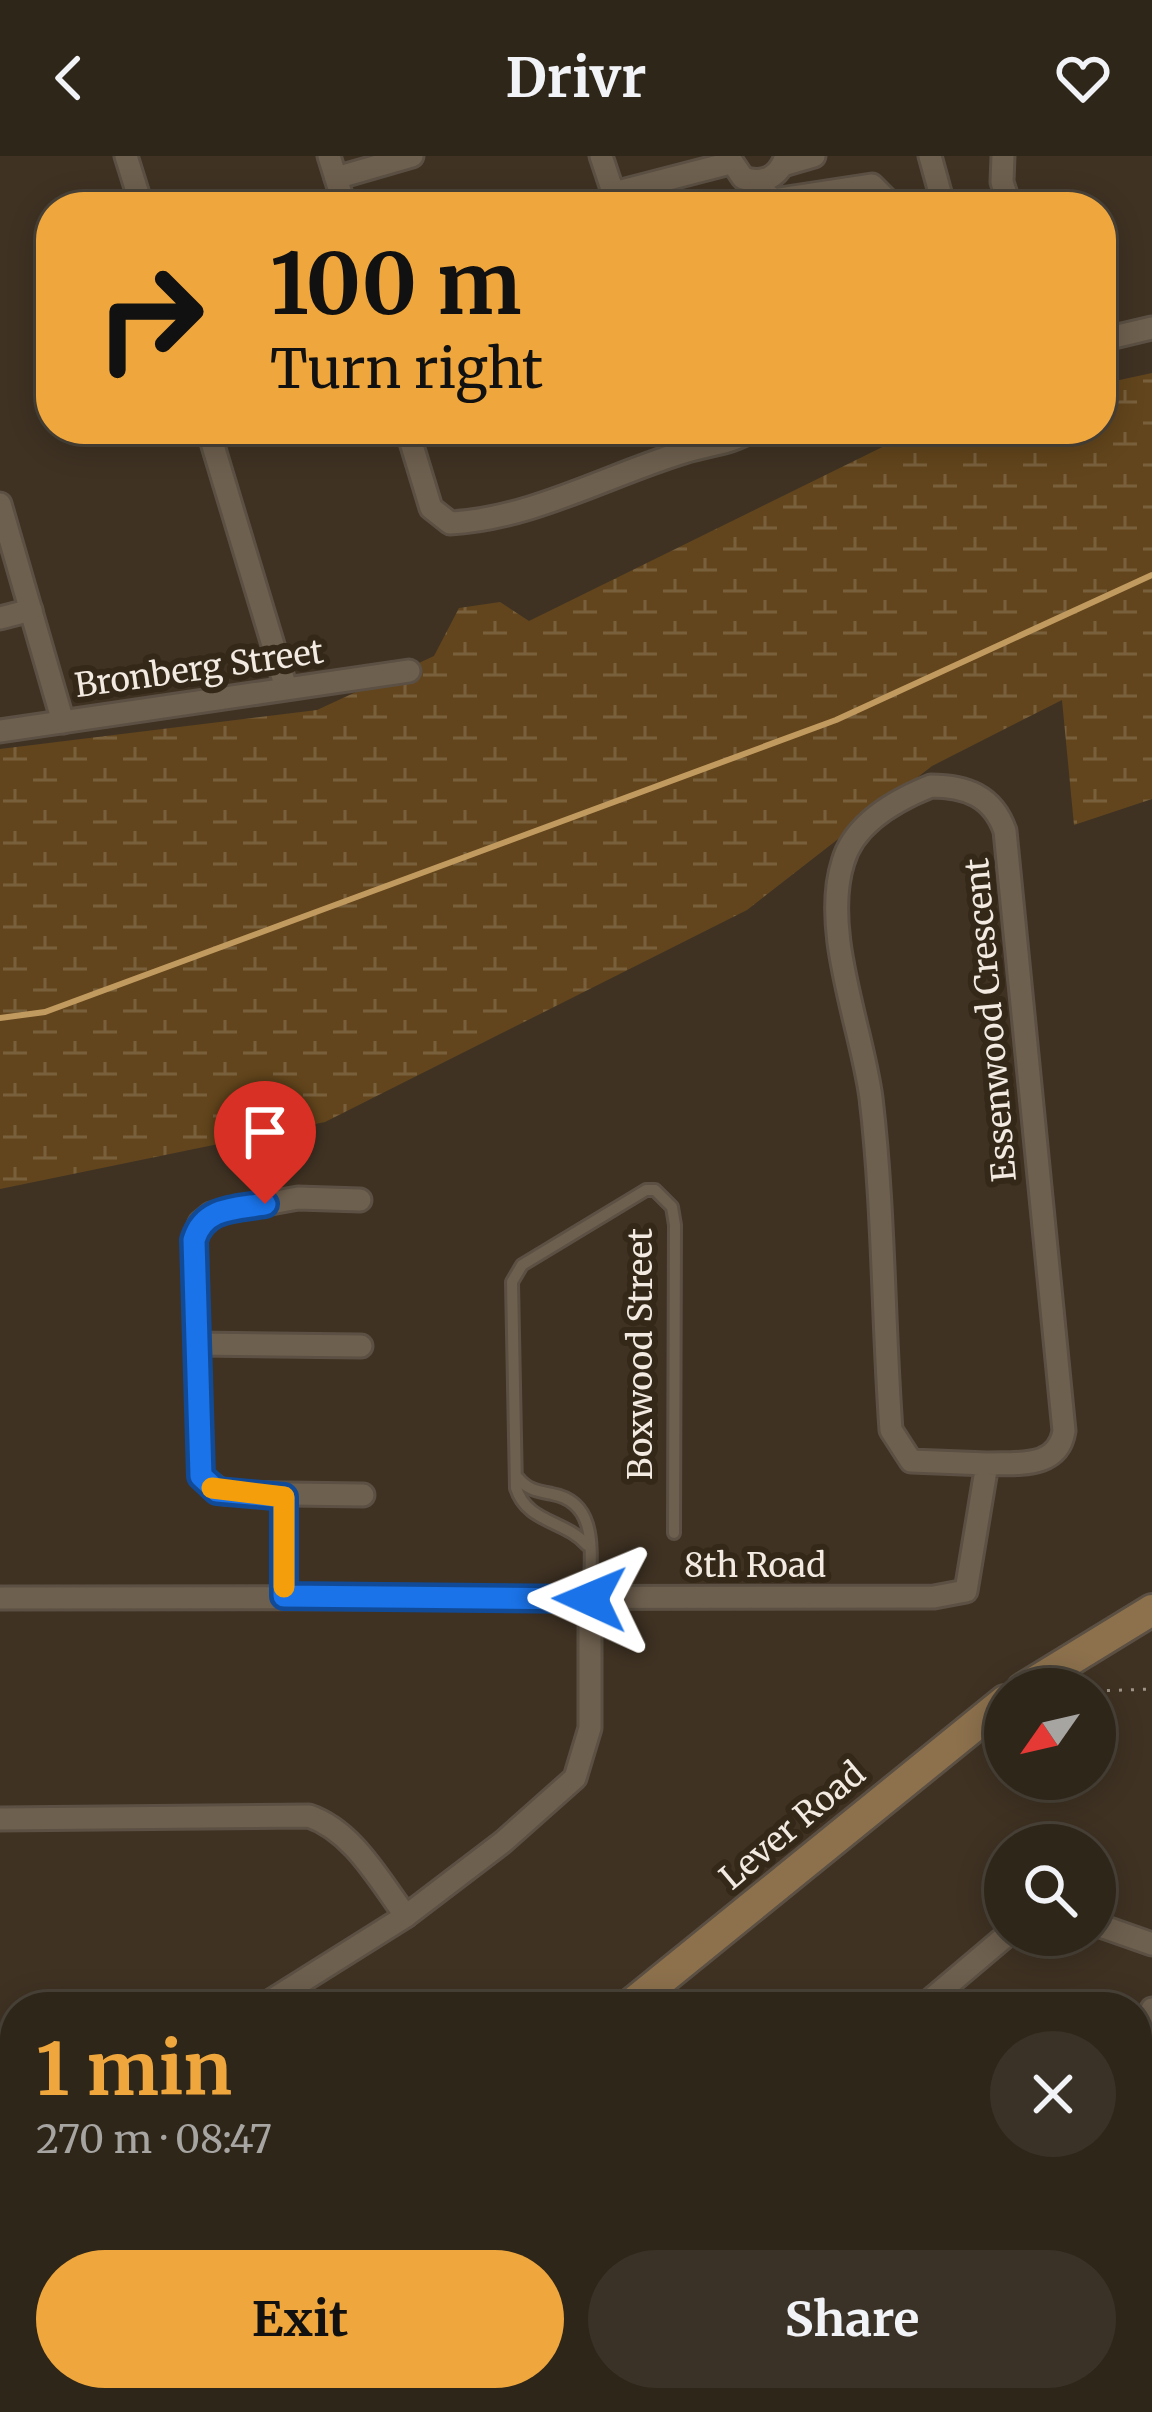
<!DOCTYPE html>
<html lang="en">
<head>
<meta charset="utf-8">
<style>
	body { margin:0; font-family:Merriweather,serif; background:#3b3227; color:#f1f3f6; height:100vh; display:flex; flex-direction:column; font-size:45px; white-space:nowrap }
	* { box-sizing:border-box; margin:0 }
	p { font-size:39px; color:#a7a5a2 }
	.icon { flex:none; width:66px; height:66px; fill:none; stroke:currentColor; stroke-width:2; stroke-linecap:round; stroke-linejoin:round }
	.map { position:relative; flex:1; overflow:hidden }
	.details { position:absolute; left:0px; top:1836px; width:1152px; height:420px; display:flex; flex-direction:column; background:#2f261a; border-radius:48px 48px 0 0; box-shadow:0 6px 30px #0003,0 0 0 3px #4a4339 }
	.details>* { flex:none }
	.top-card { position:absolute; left:36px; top:36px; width:1080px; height:252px; border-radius:48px; box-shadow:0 6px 30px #0003,0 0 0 3px #4a4339; background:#efa73d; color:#111; overflow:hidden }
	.needle { width:78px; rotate:236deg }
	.controls { position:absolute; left:984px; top:1512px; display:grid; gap:24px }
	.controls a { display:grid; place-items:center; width:132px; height:132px; border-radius:50%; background:#2f261a; box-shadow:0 6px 30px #0003,0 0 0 3px #4a4339; font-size:60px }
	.pin { position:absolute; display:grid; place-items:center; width:102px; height:102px; color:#fff; margin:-123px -51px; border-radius:50% 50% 50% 0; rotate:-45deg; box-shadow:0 0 12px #0007 }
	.pin .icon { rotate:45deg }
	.me { position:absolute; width:132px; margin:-66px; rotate:271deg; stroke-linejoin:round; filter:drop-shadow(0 0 9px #0008) }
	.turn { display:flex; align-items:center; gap:42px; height:252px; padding:0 36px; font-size:54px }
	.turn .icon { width:156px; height:156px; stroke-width:2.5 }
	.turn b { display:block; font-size:84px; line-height:102px }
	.round { display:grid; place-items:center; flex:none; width:126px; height:126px; border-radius:63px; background:#3b3227 }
	.headline { display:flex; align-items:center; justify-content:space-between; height:204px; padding:0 36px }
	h1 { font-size:72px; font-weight:700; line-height:90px; color:#efa73d }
	.action { display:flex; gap:24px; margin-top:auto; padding:24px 36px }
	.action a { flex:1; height:138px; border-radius:72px; background:#efa73d; color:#111; font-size:48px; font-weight:700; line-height:138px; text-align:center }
	.action a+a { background:#3b3227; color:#f1f3f6 }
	header { display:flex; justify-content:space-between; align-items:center; height:156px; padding:0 36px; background:#2f261a; font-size:54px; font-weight:700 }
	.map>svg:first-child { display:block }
</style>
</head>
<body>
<header><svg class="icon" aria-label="back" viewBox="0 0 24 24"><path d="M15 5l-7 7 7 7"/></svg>Drivr<svg class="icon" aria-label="heart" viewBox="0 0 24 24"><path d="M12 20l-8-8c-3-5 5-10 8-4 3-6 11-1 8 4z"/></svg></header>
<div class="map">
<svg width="1152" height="2256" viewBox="0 0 1152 2256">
	<defs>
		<pattern id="wetland-marsh" width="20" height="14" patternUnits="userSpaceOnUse" patternTransform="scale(3)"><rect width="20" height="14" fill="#62451c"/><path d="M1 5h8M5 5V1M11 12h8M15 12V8" fill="none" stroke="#79603d"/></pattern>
	</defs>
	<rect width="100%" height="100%" fill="#3f3223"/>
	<path fill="url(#wetland-marsh)" d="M1152,217V643L1074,669L1062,544L932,610L747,754L325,966L0,1033V593L317,554L434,500L459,452L500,446L529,465L919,273H1101V228Z"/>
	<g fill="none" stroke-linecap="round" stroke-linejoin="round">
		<path stroke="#c19a5f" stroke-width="6" d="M0,862L45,856L836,564L1152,419"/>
		<defs>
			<g id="service">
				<path d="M518,1322C528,1334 537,1335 552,1338C602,1347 589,1403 590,1443"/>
				<path d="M587,1389C565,1364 527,1367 516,1332L512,1126L522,1109L646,1034H655L672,1051L675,1069L674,1377"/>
			</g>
			<g id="minor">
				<path d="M126,0L142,51"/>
				<path d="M329,0L345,51"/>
				<path d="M601,0L618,51"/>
				<path d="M728,0L743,22C764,29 779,21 786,0"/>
				<path d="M930,0L944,51"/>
				<path d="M1003,0L1002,26L1010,51"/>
				<path d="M783,9L814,0"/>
				<path d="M336,22L412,0"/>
				<path d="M761,25L765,37L774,44L872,29L894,51"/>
				<path d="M614,37L730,7"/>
				<path d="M1101,184L1152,172"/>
				<path d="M208,273L286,532"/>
				<path d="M407,273L431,352L450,367C531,363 608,319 684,296C709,288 731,288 754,273"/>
				<path d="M0,348L63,566"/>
				<path d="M0,462L31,454"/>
				<path d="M0,575L409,515"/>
				<path d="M360,1044L298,1042L211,1058L200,1067L194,1084L201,1320L224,1337L363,1339"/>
				<path d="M197,1188L361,1190"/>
				<path d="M284,1440V1341"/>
				<path d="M0,1442L934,1441L966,1435L987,1308C1018,1307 1058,1313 1064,1275L1005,675C993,640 966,630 931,630C896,644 854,667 843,706C821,775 862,872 871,942C884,1052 883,1164 891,1274L911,1305L987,1308"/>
				<path d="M0,1663L309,1660C353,1675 379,1724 406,1760"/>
				<path d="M1095,1768L1152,1788"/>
				<path d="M261,1851L406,1760L503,1686L575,1622L590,1572V1443"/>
				<path d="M922,1851L1007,1779"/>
				<path d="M1137,1907L1152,1853"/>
				<path d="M1137,2009L1152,2051"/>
				<path d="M0,2014L15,2005"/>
				<path d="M643,2241L648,2256"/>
				<path d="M931,2241L936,2256"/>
				<path d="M375,2256L388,2241"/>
			</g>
			<g id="secondary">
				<path d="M1023,1533L1152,1454"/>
				<path d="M628,1851L1005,1545"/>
				<path d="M0,2231L15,2225"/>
				<path d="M26,2256L55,2241"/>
			</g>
		</defs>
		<use href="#service" stroke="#5b5043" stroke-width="16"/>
		<use href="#minor" stroke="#5b5043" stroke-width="27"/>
		<use href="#secondary" stroke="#5b5043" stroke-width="36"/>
		<path stroke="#9e9488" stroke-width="3" stroke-dasharray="3 9" stroke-linecap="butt" d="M1095,1535L1152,1533"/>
		<use href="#service" stroke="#6e604f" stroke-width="10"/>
		<use href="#minor" stroke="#6e604f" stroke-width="21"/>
		<use href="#secondary" stroke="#8d714d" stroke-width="30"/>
	</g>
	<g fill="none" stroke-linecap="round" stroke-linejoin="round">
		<defs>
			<path id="route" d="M265,1048C235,1053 204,1051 194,1084L201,1320L217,1335L284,1341V1440L590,1443"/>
		</defs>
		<use href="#route" stroke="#114b97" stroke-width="30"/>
		<use href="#route" stroke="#1a73e8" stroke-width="21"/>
		<path stroke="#f59e0b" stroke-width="21" d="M212,1332L284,1341V1431"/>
	</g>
	<g text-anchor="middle" stroke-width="12" stroke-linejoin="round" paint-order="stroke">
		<g font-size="33" fill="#f3ebe1" stroke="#342819">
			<text transform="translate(199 512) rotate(-8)" y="12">Bronberg Street</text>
			<text transform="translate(990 864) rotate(-95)" y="12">Essenwood Crescent</text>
			<text transform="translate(640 1198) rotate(-90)" y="12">Boxwood Street</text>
			<text x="755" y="1421">8th Road</text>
			<text transform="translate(792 1669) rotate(-40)" y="12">Lever Road</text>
		</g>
	</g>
</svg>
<div class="controls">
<a><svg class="needle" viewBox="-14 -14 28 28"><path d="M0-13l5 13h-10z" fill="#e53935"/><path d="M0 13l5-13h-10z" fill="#a7a5a2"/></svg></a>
<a><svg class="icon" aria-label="search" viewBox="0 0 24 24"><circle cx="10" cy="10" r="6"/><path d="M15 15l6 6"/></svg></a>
</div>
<div class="pin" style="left:265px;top:1048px;background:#d93025"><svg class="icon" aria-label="arrive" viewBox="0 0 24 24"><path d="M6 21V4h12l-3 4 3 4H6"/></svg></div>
<svg class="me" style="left:590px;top:1443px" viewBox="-20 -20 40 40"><path d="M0-17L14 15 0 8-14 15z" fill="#1a73e8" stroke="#fff" stroke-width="4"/></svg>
<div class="top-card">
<div class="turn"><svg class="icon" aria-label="right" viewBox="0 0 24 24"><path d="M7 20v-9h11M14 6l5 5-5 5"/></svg><div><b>100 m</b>Turn right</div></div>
</div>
<section class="details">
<div class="headline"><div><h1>1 min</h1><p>270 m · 08:47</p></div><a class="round"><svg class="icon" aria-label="close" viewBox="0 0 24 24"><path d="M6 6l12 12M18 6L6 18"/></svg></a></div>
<div class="action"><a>Exit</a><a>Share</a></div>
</section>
</div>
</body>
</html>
